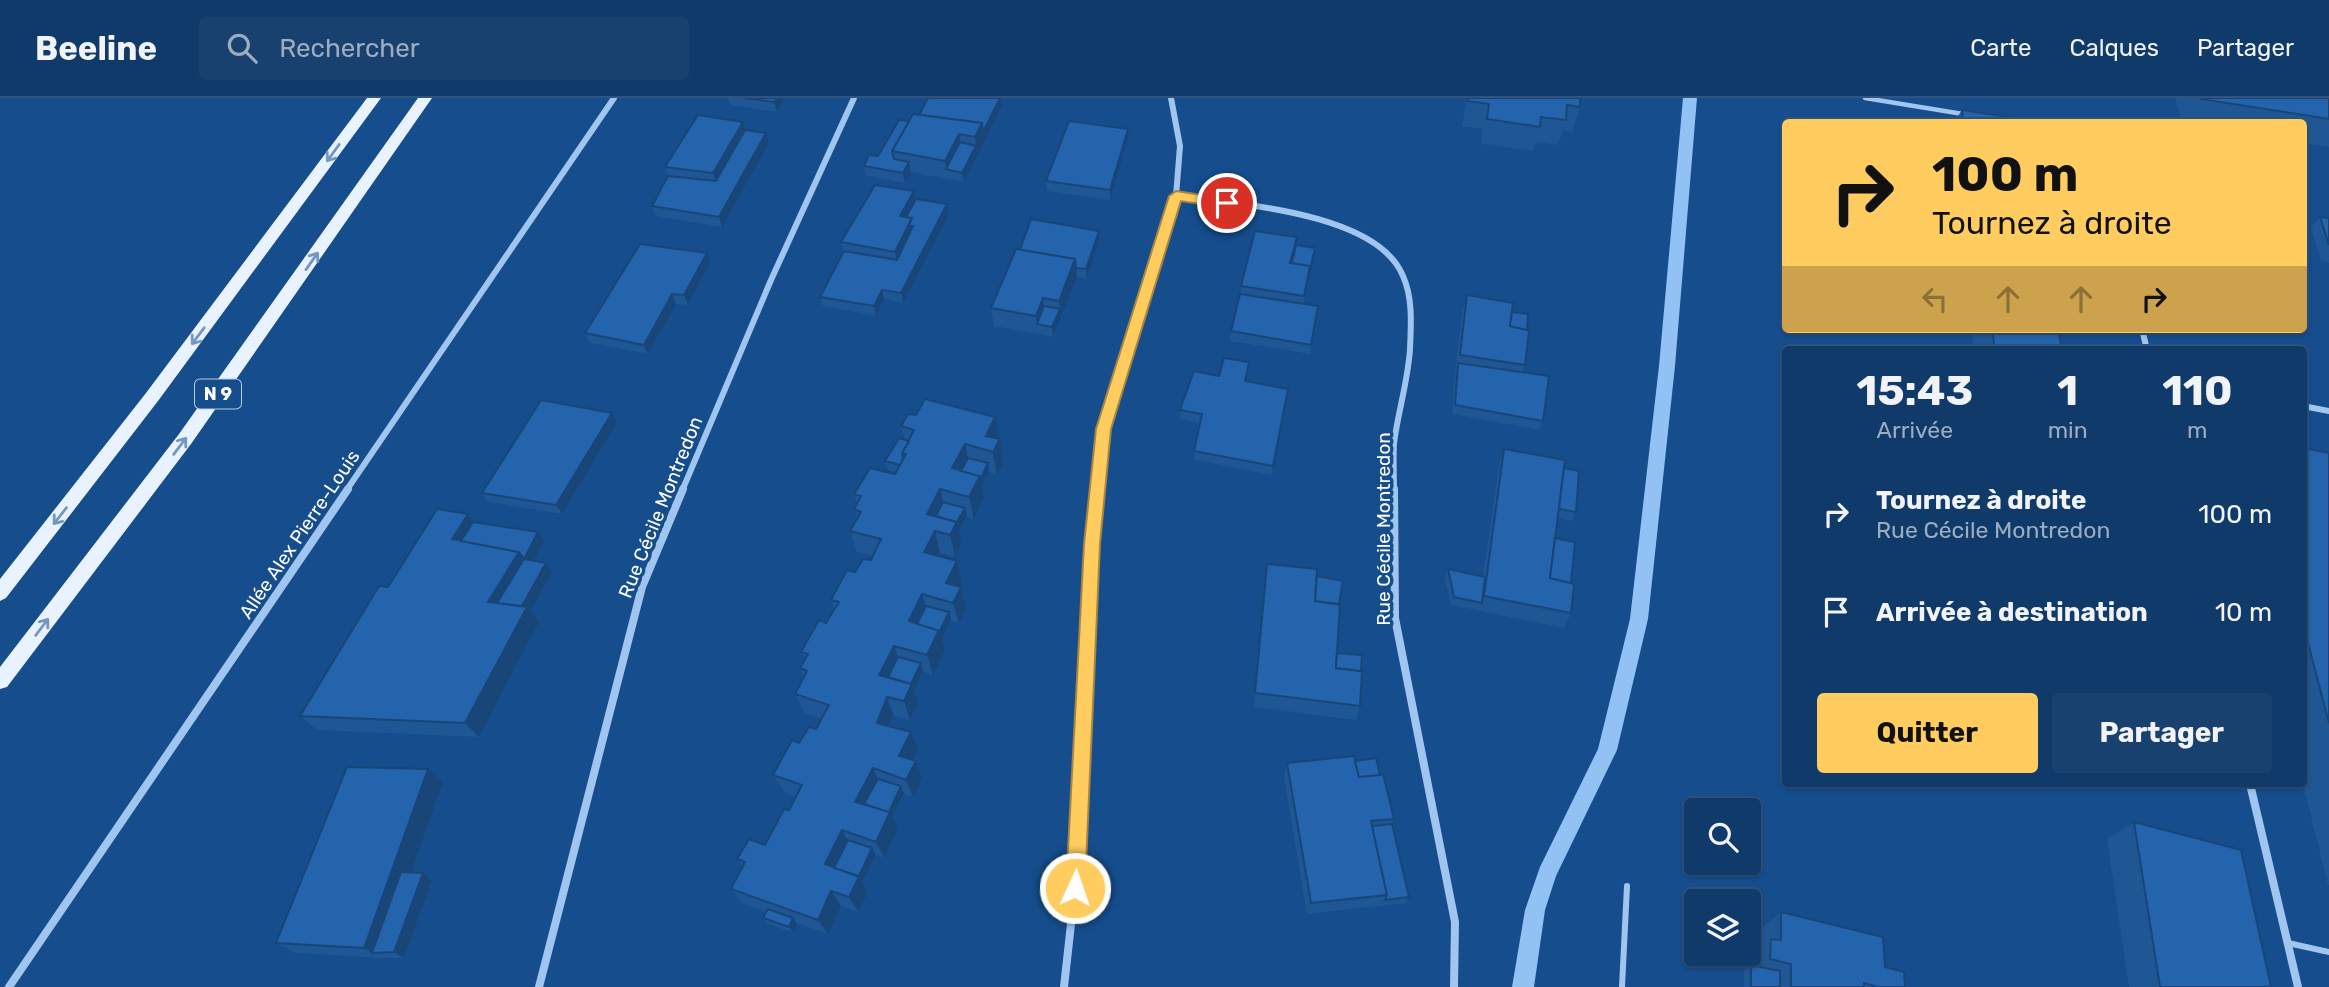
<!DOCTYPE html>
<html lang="fr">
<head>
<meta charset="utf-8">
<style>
	body { margin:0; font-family:Rubik,sans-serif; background:#194170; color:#f1f3f6; height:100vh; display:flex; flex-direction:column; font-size:26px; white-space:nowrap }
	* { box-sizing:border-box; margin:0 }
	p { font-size:23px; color:#9cadc1 }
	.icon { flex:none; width:38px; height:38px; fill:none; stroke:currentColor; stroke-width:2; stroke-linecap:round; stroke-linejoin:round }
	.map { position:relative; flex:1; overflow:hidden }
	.drawer { position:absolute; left:1782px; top:248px; width:525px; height:441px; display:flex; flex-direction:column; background:#103a6a; border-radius:7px; box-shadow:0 2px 5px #0004,0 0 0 2px #30547e }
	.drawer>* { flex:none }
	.hud { position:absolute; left:1782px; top:21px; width:525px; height:214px; border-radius:7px; box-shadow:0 2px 5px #0004,0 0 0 2px #30547e; background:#ffcc5f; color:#111; overflow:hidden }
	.tools { position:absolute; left:1684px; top:700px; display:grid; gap:14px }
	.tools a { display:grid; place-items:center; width:77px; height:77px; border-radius:7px; background:#103a6a; box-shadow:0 2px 5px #0004,0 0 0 2px #30547e; font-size:35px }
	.pin { position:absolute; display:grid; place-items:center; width:60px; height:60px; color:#fff; margin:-30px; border:4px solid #fff; border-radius:50%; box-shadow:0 2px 7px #0007 }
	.me { position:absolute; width:77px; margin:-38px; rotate:3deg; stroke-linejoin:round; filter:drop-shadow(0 0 5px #0008) }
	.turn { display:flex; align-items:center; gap:24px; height:147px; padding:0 35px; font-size:32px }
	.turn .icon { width:91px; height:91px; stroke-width:2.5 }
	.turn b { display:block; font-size:49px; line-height:60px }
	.lanes { display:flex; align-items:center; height:66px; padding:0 35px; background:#0003; justify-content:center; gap:35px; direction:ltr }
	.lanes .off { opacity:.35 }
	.eta { display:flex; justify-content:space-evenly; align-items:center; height:119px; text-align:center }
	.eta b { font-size:42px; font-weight:700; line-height:49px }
	.button { display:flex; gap:14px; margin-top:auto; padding:14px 35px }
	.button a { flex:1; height:80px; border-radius:7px; background:#ffcc5f; color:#111; font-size:28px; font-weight:700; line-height:80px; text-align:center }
	.button a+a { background:#194170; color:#f1f3f6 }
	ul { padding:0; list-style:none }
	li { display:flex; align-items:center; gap:21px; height:98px; padding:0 35px }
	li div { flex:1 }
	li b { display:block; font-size:26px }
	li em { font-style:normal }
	header { display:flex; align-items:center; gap:42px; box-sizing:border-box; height:98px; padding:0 35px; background:#103a6a; border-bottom:2px solid #30547e }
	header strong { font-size:33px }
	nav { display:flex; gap:38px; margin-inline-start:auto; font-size:24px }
	.search { width:490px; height:63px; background:#194170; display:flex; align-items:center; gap:18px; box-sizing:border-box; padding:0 24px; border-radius:7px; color:#9cadc1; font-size:26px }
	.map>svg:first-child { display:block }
</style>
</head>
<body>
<header>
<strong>Beeline</strong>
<div class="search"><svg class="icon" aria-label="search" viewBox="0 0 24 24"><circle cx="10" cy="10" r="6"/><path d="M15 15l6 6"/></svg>Rechercher</div>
<nav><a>Carte</a><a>Calques</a><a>Partager</a></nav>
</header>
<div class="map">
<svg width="2329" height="889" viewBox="0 0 2329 889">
	<rect width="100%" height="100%" fill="#154d8d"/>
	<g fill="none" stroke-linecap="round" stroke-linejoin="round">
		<path fill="#92c2f3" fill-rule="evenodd" d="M1683,0H1697L1675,268L1648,521L1617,652L1556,778L1545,812L1534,889H1512L1525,812L1540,769L1598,651L1630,521L1659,268Z"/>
		<path stroke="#a0c6f0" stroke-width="4.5" d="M1865,0L1963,16"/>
		<g stroke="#a0c6f0" stroke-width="6">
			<path d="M2288,845L2329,854"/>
			<path d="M1622,889L1627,788"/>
		</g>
		<g stroke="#a0c6f0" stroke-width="6">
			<path d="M1176,98C1236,106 1377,114 1403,178C1413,200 1411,227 1410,251C1408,283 1398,314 1394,345C1393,361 1394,378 1394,393"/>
			<path d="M2142,231L2147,252"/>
			<path d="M2303,308L2329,313"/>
			<path d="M346,393L614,0"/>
			<path d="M682,393L771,182L854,0"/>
			<path d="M1098,393L1104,331L1176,98L1180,48L1171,0"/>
		</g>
		<g stroke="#a0c6f0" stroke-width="8">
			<path d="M1394,391L1395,520L1455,824L1454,889"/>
			<path d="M2250,686L2298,889"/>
			<path d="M9,889L348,391"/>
			<path d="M539,889L642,489L683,391"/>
			<path d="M1064,889L1075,790L1092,446L1098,391"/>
		</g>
		<g fill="#e9f2ff" fill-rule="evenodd">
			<path d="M367,0H381L158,303L6,500L0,503V481L146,295Z"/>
			<path d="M418,0H432L191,346L7,589L0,591V569L179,336Z"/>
		</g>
	</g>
	<g fill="#1f5694">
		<path d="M728,0H785L777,14L730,7Z"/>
		<path d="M928,0H1001L1002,8L964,84L911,74L905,85L866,78L864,68L878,58L909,23L919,17Z"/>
		<path d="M1467,0H1580V9L1572,34L1563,32L1558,47L1536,44L1533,53L1481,46L1482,31L1462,28Z"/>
		<path d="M2175,0H2329V49L2303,45V24H2182Z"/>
		<path d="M1962,12L2021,24H1954Z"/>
		<path d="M743,24L745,32L769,45L722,129L656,118L652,108L668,78L665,69Z"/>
		<path d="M1128,41L1110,102L1047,93L1046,83Z"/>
		<path d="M916,101L947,106L949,116L903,205L884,201L876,218L823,208L820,199L844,153L841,144Z"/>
		<path d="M2320,119L2329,120V165L2321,163L2311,129Z"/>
		<path d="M1099,133V143L1087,181L1077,179L1053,239L994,228L991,210Z"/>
		<path d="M1297,139L1296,147L1315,150L1304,206L1318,208L1310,256L1230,243L1231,233L1240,196L1241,188Z"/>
		<path d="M707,155L710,165L688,207L676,206L648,256L590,245L585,235Z"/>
		<path d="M1467,197L1512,214L1525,267L1522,274L1543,323L1539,332L1452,316L1455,274L1462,215Z"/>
		<path d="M1971,231H2058L2062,252H1974Z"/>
		<path d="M1248,274L1246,283L1287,301L1272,377L1194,362V353L1200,325L1180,321V312L1219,278Z"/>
		<path d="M612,315L617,324L562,416L488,404L482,395Z"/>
		<path d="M901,328L999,341L1004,363L997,377L989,374L982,389L984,400L974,421L966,419L959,433L962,445L955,459L940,455L938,458L957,463L962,484L960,489L966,509L959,525L951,523L942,541L945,552L933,577L923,574L914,593L918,605L910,622L894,618L890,628L911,634L918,652L912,662L922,681L913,699L904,696L892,719L898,731L884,760L876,757L862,784L868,794L858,814L841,808L828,836L797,825L794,835L768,826L763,820L766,814L743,806L731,791L743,768L737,761L765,747L789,712L796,699L784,694L773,677L799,645L816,631L822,621L805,615L795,596L804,579L800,570L805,561L801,554L826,525L835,511L831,502L855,474L871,462L873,458L857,454L850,433L857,420L854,411L857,405L854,396L895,376L896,374L888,372L885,363L905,342Z"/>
		<path d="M2303,350L2329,355V787H2328L2303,686Z"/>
		<path d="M1504,351L1564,370L1576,414L1572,423L1558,420L1555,440L1571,515L1564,530L1451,507L1445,480L1448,471L1483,478L1499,368Z"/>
		<path d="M473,424L544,443L534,463L552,474L531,513L539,524L479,639L317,632L300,618L388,489Z"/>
		<path d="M1317,478L1339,506L1337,555L1361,573L1360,608L1356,622L1254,609L1265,481Z"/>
		<path d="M1355,663L1380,677L1394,721L1392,726L1409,799L1406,805L1307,816L1284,678L1287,665Z"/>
		<path d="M428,671L443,684L411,775H423L432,782L404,860H381L295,855L276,845Z"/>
		<path d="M2134,724L2271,889H2129L2107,741Z"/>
		<path d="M1781,814L1885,869L1905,889H1744V872L1751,867H1753V855L1763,848V829Z"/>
	</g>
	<g fill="#194678">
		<path d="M777,0H785L777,14L774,4Z"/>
		<path d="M1000,0H1001L1002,8L964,84L962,75L976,48L975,39L982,25Z"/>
		<path d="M743,24L749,42L720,93L713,75Z"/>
		<path d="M1128,31V41L1110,102V92Z"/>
		<path d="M766,35L769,45L722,129L719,119Z"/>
		<path d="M959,36L962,54L946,71L945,63Z"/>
		<path d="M909,64L911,74L905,85L903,75Z"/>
		<path d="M914,93L918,111L899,172L895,154L900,118Z"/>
		<path d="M947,106L949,116L903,205L901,195Z"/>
		<path d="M1099,133V143L1087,181L1086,171Z"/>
		<path d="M1315,150L1313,160L1302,216L1310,168Z"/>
		<path d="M707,155L710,165L688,207L684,197Z"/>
		<path d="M1075,161L1077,179L1053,239L1052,229L1060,211L1059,203Z"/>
		<path d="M882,192L884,201L876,218L874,208Z"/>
		<path d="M672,196L676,206L648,256L644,247Z"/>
		<path d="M1043,200L1045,218L1037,226L1036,218Z"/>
		<path d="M1288,291L1287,301L1272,377L1273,368Z"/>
		<path d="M612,315L617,324L562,416L556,407Z"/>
		<path d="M995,319L1004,363L997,377L993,354L986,338Z"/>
		<path d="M965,346L970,369L961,385L952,370Z"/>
		<path d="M988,365L989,374L982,389L984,400L974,421L969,399Z"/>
		<path d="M940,391L945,413L936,430L927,416Z"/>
		<path d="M965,410L967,418L959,433L962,445L955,459L950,437Z"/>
		<path d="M468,416L480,432L469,450L452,441Z"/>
		<path d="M935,433L940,455L930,475L924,454Z"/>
		<path d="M538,434L544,443L530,470L505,512L488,504L519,454Z"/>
		<path d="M957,463L962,484L952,505L946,485Z"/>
		<path d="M546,465L552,474L531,513L539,524L479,639L465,625L519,514Z"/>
		<path d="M961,489L966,509L959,525L953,505Z"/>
		<path d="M922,496L928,516L919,537L909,523Z"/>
		<path d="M949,514L951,522L942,541L945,552L933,577L927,557Z"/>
		<path d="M894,548L901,567L890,590L879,577Z"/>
		<path d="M921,565L923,573L914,593L918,605L910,622L904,603Z"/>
		<path d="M887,599L894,618L884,643L877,625Z"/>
		<path d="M911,634L918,652L906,676L899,658Z"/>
		<path d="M916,663L922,681L913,699L906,682Z"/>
		<path d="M873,670L881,688L866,716L855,704Z"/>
		<path d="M428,671L443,684L383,854L372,855L364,850Z"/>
		<path d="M901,688L904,695L892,719L898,731L884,760L876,744L885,722Z"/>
		<path d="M842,732L851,748L837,778L825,766Z"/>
		<path d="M872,750L876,757L862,784L868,794L858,814L849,799Z"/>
		<path d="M423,775L432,782L404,860L394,854Z"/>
		<path d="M831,793L841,808L828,836L818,822Z"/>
		<path d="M793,820L797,826L794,835L789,829Z"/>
	</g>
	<g fill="#2464ac" stroke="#194678" stroke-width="2">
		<path d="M745,0H777L774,4Z"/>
		<path d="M928,0H1000L983,34L982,25L919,17Z"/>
		<path d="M1468,0H1580V9L1567,7L1566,22L1541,19L1540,29L1487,21L1489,6L1468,3Z"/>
		<path d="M2201,0H2329V21L2201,1Z"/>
		<path d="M1962,12L2021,21V24H1963Z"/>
		<path d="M913,16L982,25L975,39L959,36L945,63L892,53Z"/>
		<path d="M698,17L743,24L713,75L665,69Z"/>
		<path d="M899,22L909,23L892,53L894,61L909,64L903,75L864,68L869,57L878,58Z"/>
		<path d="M1069,23L1128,31L1110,92L1046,83Z"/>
		<path d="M745,32L766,35L719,119L652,108L668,78L716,83Z"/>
		<path d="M960,44L976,48L962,75L946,71Z"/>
		<path d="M875,87L914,93L900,118L912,120L895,154L841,144Z"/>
		<path d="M916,101L947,106L901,195L882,192L874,208L820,199L844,153L897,162L913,128H909L912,120L906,119Z"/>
		<path d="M2320,119L2329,120V147Z"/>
		<path d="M1031,121L1099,133L1086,171L1076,170L1075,161L1020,152Z"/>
		<path d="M1255,133L1297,139L1290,165L1310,168L1304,198L1241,188Z"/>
		<path d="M640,146L707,155L684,197L672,196L644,247L585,235Z"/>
		<path d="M1296,147L1315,150L1309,176L1310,168L1292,165Z"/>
		<path d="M1016,151L1075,161L1059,203L1043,200L1036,218L991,210Z"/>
		<path d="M1240,196L1318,208L1311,247L1231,233Z"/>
		<path d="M1467,197L1513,205L1510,228L1529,232L1525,267L1460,257Z"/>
		<path d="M1044,208L1060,211L1052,229L1037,226Z"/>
		<path d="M1512,214L1528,216L1527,232L1510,228Z"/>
		<path d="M1992,231H2058L2062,252H1995Z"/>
		<path d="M1224,260L1249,264L1245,283L1288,291L1273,368L1194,353L1202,316L1180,312L1194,273L1219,278Z"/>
		<path d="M1458,265L1549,278L1543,323L1455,307Z"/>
		<path d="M925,301L995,319L986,338L1000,341L993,354L965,346L952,370L980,378L969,399L940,391L927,416L957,424L950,437L935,433L924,454L957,463L946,485L961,489L953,505L922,496L909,523L939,532L927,557L894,548L879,577L912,586L904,603L887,599L877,625L911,634L899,658L916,663L906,682L873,670L855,704L890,714L876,744L842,732L825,766L859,779L849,799L831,793L818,822L731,791L745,764L737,761L749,741L765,747L784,711L789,712L802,687L773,677L792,642L799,645L809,629L816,631L829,607L795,596L807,573L800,570L808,556L801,554L819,522L826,525L839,504L831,502L847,472L855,474L863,461L871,462L881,441L850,433L861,414L854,411L861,398L854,396L870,370L895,376L906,356L902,355L914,332L901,328L908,316L916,317Z"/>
		<path d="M541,302L612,315L556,407L482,395Z"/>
		<path d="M899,340L909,343L902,355L903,361L900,367L885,363Z"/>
		<path d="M2303,350L2329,355V625L2303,526Z"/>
		<path d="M1504,351L1565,362L1550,480L1574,486L1571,515L1484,498Z"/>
		<path d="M968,360L988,365L981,380L980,378L961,373Z"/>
		<path d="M1564,370L1579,373L1576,414L1559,411Z"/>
		<path d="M943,404L965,410L957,424L936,418Z"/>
		<path d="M437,411L468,416L452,441L519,454L488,504L527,509L465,625L300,618L379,488L388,489Z"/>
		<path d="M473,424L538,434L524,461L519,454L461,443Z"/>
		<path d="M1555,440L1575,444L1571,485L1550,480Z"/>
		<path d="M524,461L546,465L522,508L497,505Z"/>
		<path d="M1267,466L1317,471L1315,503L1340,507L1336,570L1362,573L1360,608L1255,595Z"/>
		<path d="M1448,471L1485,479L1482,505L1454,499Z"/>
		<path d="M1317,478L1343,483L1339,506L1315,503Z"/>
		<path d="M926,508L949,514L940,533L917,526Z"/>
		<path d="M1337,555L1362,557L1361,573L1336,570Z"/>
		<path d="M898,559L921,565L911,586L888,579Z"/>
		<path d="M1354,658L1359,679L1383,676L1394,721L1371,723L1387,797L1311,805L1287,665Z"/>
		<path d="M1376,660L1380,677L1359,679L1355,663Z"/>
		<path d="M347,669L428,671L364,850L276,845Z"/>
		<path d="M878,681L901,688L889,714L864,706Z"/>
		<path d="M2134,724L2241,752L2271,889H2160Z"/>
		<path d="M1392,726L1409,799L1385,802L1387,797L1372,728Z"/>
		<path d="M848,742L872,750L859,778L834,770Z"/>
		<path d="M401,774L423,775L394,854L372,855Z"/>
		<path d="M768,811L793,820L789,829L763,820Z"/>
		<path d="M1781,814L1883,839L1885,869L1904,874L1905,889H1878L1864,885V889H1791V866L1770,861L1771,841L1781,842Z"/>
		<path d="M1751,867L1780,873V889H1751Z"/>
	</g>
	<defs><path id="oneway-shaft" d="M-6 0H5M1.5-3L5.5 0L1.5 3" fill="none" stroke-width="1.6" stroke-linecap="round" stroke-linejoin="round" transform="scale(1.75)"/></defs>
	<g stroke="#7497c0">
		<use href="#oneway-shaft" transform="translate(333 55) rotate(126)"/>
		<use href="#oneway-shaft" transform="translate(312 163) rotate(-55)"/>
		<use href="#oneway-shaft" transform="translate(198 238) rotate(127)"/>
		<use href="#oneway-shaft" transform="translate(180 348) rotate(-53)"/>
		<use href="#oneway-shaft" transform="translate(60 418) rotate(128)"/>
		<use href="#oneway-shaft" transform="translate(42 529) rotate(-53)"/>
	</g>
	<path fill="#ffcc5f" stroke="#a6853e" stroke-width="2" d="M1176,93L1227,101L1233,105L1227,110L1181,103L1111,331L1100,446L1085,790L1082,797L1075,799L1069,797L1066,790L1084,446L1096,331L1169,98Z"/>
	<g text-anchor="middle" stroke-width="7" stroke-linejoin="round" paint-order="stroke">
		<rect fill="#154d8d" stroke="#b9cadd" stroke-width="2" x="195" y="281.5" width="46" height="29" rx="5"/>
		<g font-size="18" font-weight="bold" fill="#fff">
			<text x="218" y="302">N 9</text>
		</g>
		<g font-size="19" fill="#fff" stroke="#154d8d">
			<text transform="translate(660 409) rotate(-68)" y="7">Rue Cécile Montredon</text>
			<text transform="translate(1383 431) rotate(-90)" y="7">Rue Cécile Montredon</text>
			<text transform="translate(299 436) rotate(-56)" y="7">Allée Alex Pierre-Louis</text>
		</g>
	</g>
</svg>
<div class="tools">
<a><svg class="icon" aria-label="search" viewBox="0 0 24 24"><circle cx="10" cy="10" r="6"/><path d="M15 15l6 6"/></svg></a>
<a><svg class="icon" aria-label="layers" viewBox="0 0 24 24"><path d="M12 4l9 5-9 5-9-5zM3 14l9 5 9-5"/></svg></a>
</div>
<div class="pin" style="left:1227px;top:105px;background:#d93025"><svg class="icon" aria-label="arrive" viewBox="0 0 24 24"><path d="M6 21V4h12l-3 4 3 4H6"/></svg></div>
<svg class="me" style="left:1075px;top:790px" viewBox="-20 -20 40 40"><circle r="17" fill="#ffcc5f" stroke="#fff" stroke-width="3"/><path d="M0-11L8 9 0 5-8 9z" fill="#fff"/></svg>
<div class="hud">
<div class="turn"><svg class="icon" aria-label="right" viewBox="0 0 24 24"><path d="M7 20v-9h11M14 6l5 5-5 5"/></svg><div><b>100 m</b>Tournez à droite</div></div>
<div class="lanes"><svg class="icon off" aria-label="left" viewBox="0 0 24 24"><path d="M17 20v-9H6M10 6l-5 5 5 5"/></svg><svg class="icon off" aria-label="ahead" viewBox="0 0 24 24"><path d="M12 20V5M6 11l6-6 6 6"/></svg><svg class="icon off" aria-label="ahead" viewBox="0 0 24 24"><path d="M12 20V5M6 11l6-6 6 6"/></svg><svg class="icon" aria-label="right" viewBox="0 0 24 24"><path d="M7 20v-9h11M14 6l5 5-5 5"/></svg></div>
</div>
<section class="drawer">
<div class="eta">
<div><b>15:43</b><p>Arrivée</p></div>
<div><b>1</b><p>min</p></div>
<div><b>110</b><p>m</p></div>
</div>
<ul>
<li><svg class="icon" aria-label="right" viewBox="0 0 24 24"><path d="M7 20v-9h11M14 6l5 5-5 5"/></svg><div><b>Tournez à droite</b><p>Rue Cécile Montredon</p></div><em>100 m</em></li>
<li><svg class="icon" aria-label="arrive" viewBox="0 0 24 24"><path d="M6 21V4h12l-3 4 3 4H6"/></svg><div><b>Arrivée à destination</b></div><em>10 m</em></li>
</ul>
<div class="button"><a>Quitter</a><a>Partager</a></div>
</section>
</div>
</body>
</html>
